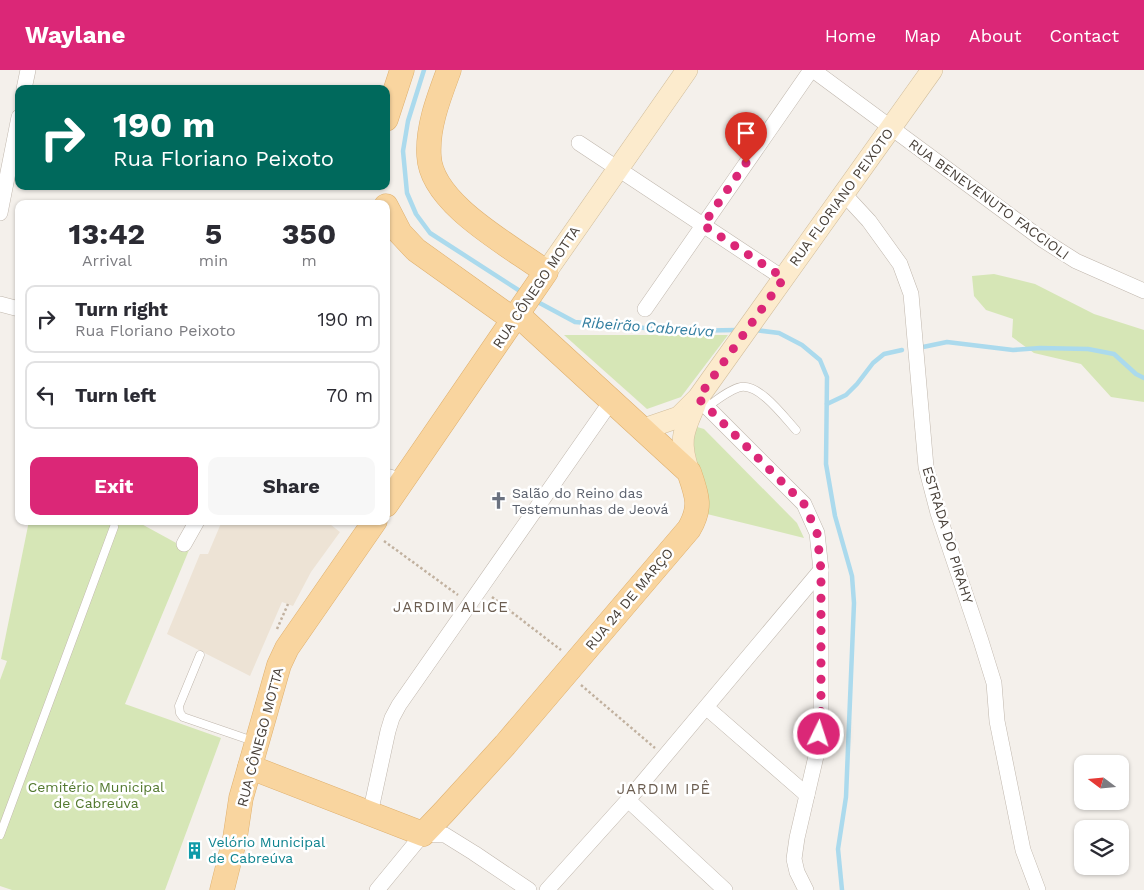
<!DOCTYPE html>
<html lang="en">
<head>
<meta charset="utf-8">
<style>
	body { margin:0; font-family:"Work Sans",sans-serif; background:#f7f7f7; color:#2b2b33; height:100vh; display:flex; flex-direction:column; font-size:19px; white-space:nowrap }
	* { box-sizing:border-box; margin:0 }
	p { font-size:16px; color:#7c7c81 }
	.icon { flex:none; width:28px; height:28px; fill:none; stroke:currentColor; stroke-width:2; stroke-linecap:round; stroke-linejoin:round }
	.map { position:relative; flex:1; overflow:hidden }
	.sheet { position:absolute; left:15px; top:130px; width:375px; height:325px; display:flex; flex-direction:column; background:#fff; border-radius:10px; box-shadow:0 1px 4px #0004 }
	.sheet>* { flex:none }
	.guide { position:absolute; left:15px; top:15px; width:375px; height:105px; border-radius:10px; box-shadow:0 1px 4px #0004; background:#00695c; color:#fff; overflow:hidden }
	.needle { width:32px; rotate:286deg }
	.tools { position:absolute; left:1074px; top:685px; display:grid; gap:10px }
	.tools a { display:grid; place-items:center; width:55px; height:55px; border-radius:10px; background:#fff; box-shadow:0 1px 4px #0004; font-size:25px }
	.pin { position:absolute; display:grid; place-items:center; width:42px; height:42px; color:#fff; margin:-51px -21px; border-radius:50% 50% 50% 0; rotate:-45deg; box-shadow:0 0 5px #0007 }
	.pin .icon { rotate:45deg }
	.me { position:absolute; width:55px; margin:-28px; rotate:4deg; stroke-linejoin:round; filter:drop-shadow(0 0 4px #0008) }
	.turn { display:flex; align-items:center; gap:18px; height:105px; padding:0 15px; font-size:22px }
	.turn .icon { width:65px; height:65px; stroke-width:2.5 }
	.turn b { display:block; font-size:35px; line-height:42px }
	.eta { display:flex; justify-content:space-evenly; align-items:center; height:85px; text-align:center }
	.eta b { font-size:30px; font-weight:700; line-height:35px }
	.primary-button { display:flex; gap:10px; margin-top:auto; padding:10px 15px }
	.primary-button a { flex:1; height:58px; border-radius:10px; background:#db2777; color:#fff; font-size:20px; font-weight:700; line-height:58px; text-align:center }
	.primary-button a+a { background:#f7f7f7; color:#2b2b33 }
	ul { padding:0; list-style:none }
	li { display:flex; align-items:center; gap:15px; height:68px; margin:0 10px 8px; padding:0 5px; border:2px solid #e1e1e2; border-radius:10px }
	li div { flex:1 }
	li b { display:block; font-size:19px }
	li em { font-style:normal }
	header { display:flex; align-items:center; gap:30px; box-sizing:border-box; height:70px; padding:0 25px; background:#db2777; color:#fff }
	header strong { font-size:24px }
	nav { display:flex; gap:28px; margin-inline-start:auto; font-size:18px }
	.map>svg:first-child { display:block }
</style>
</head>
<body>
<header>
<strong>Waylane</strong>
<nav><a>Home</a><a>Map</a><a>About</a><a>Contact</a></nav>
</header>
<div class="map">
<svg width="1144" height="820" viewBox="0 0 1144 820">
	<rect width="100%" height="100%" fill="#f4f0eb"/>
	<path fill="#ede3d5" d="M222,451H326L340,462L311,502L293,536L282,532L250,606L167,564L200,484H208Z"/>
	<g fill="#d6e6b6">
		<path d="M994,204L1035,214L1094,244L1144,260V332L1111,327L1081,294L1034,283L1012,267L1013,249L986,240L974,226L972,206Z"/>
		<path d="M564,265H728L681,327L647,339Z"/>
		<path d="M697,357L704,359L797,453L804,468L707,444L690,387L693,358Z"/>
		<path d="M29,451H136L189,480L125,634L221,668L165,820H12L0,816V610L7,591L1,589Z"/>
	</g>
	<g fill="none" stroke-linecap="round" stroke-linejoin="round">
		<g stroke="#abdaed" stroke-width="4.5">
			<path d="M424,0L408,51L403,81L407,123L416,144L430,163L523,223"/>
			<path d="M534,230L575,252L680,261L737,260"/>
			<path d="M755,260L779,263L802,275L820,290L827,307L826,394L835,446L852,506L854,533L846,727L838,779L842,820"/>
			<path d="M923,277L947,272L1013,280L1040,278L1088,279L1114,284L1136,304L1144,308"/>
			<path d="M827,334L846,325L857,314L873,293L884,284L902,280"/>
		</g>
		<defs>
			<g id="lane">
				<path d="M707,337C717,330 730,319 741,317C760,314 784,347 796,360"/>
				<path d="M200,585L179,636L180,643L183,647L253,671"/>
				<path d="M0,765L114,457"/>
			</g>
			<g id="street">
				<path d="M813,0L1043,170L1076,191L1144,221"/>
				<path d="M24,19L28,0"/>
				<path d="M579,73L783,208"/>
				<path d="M844,124L869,151L900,194L911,224L926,397L938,443L981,571L994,613L997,651L1023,780L1038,820"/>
				<path d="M0,143L19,47"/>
				<path d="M0,234L19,239"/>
				<path d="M645,239L811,0"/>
				<path d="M698,328L804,434L817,463L821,500V645L817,682L797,768L794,789L797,802L806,820"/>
				<path d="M386,406L403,411"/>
				<path d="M184,474L197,451"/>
				<path d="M707,638L807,725"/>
				<path d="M628,730L725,820"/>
				<path d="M370,744L388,661L392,648L399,635L612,330"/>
				<path d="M377,820L423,764L445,765L474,783L529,820"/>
				<path d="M547,820L628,730L821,500"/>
			</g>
			<g id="secondary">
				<path d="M546,202L687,0"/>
				<path d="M644,359L679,347L698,328L932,0"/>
				<path d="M689,402C679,373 682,363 695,335"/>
			</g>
			<g id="primary">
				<path d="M386,49L402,0"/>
				<path d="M386,136L400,163L416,180L514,250"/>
				<path d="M386,435L546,202C511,176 431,134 429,86C427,57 439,27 449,0"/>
				<path d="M250,697L423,764L444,742L505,675L689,459C702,437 697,425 689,402L518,245"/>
				<path d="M222,820L235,768L241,728L279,595L287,578L375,451"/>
			</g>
		</defs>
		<use href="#lane" stroke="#c0b7ad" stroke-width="9"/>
		<use href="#street" stroke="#c0b7ad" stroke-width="16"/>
		<use href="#secondary" stroke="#d2be9c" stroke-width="22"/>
		<use href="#primary" stroke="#dfb06e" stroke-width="25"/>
		<g stroke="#c1b19f" stroke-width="2.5" stroke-dasharray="2.5 2.5" stroke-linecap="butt">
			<path d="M384,471L458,525"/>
			<path d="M492,527L561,580"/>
			<path d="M277,559L288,534"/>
			<path d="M581,615L655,678"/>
		</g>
		<use href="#lane" stroke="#fff" stroke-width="8"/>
		<use href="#street" stroke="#fff" stroke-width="15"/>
		<use href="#secondary" stroke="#fcebcd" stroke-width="21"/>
		<use href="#primary" stroke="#f9d59f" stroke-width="24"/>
	</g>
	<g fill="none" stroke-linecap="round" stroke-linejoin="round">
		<path stroke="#db2777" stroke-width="9" stroke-dasharray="0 16.2" d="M746,93L703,155L784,208L698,328L804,434L817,463L821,500V645L819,664"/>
	</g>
	<defs>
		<symbol id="church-bare" viewBox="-9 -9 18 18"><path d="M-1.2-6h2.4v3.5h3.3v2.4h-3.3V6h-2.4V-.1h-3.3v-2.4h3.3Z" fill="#6b7280" stroke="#fff" stroke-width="2.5" paint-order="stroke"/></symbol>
		<symbol id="building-bare" viewBox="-9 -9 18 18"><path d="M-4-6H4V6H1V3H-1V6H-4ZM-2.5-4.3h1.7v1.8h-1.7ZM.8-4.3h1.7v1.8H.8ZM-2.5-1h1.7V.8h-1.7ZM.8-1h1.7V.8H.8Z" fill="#0f9aa8" stroke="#fff" stroke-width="2.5" paint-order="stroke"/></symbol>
	</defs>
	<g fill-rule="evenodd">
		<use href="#church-bare" x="486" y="418" width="25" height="25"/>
		<use href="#building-bare" x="182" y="768" width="25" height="25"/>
	</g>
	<g text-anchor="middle" stroke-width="5" stroke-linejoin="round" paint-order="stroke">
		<g font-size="14" fill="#484039" stroke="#fff">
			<text transform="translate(841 127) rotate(-54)" y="5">RUA FLORIANO PEIXOTO</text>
			<text transform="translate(989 129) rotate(36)" y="5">RUA BENEVENUTO FACCIOLI</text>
			<text transform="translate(536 217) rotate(-56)" y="5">RUA CÔNEGO MOTTA</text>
			<text transform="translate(948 465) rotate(73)" y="5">ESTRADA DO PIRAHY</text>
			<text transform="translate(629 529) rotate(-50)" y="5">RUA 24 DE MARÇO</text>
			<text transform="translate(260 667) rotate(-75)" y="5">RUA CÔNEGO MOTTA</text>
		</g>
		<g font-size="14" fill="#5b616d" stroke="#fff" text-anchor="start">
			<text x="512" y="428">Salão do Reino das<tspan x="512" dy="16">Testemunhas de Jeová</tspan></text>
		</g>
		<g font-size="14" fill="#52782e" stroke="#fff">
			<text x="96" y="722">Cemitério Municipal<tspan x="96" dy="16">de Cabreúva</tspan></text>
		</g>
		<g font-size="14" fill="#0d838f" stroke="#fff" text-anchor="start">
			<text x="208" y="777">Velório Municipal<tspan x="208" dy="16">de Cabreúva</tspan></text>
		</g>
		<g font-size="15" font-style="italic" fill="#327ea0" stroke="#fff">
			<text transform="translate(648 257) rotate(4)" y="5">Ribeirão Cabreúva</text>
		</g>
		<g font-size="15" letter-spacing="1" fill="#6b5d50" stroke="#fff">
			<text x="451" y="542">JARDIM ALICE</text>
			<text x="664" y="724">JARDIM IPÊ</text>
		</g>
	</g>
</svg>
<div class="tools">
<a><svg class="needle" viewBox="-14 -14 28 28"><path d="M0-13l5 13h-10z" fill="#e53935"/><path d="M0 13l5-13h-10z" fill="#7c7c81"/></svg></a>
<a><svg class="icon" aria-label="layers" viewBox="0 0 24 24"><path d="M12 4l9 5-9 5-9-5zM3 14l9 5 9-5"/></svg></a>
</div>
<div class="pin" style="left:746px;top:93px;background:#d93025"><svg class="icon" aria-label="arrive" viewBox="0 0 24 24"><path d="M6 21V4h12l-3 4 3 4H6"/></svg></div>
<svg class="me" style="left:819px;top:664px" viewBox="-20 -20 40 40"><circle r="17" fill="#db2777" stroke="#fff" stroke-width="3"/><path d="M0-11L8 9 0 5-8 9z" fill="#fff"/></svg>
<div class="guide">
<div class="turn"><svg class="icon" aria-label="right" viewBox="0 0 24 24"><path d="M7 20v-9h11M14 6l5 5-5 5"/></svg><div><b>190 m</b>Rua Floriano Peixoto</div></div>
</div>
<section class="sheet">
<div class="eta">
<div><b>13:42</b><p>Arrival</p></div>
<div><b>5</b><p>min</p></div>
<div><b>350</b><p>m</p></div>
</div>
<ul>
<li><svg class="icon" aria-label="right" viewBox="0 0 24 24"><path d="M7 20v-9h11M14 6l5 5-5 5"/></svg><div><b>Turn right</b><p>Rua Floriano Peixoto</p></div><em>190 m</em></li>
<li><svg class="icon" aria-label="left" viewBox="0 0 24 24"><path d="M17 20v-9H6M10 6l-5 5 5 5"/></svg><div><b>Turn left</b></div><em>70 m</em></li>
</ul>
<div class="primary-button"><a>Exit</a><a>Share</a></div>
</section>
</div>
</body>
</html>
